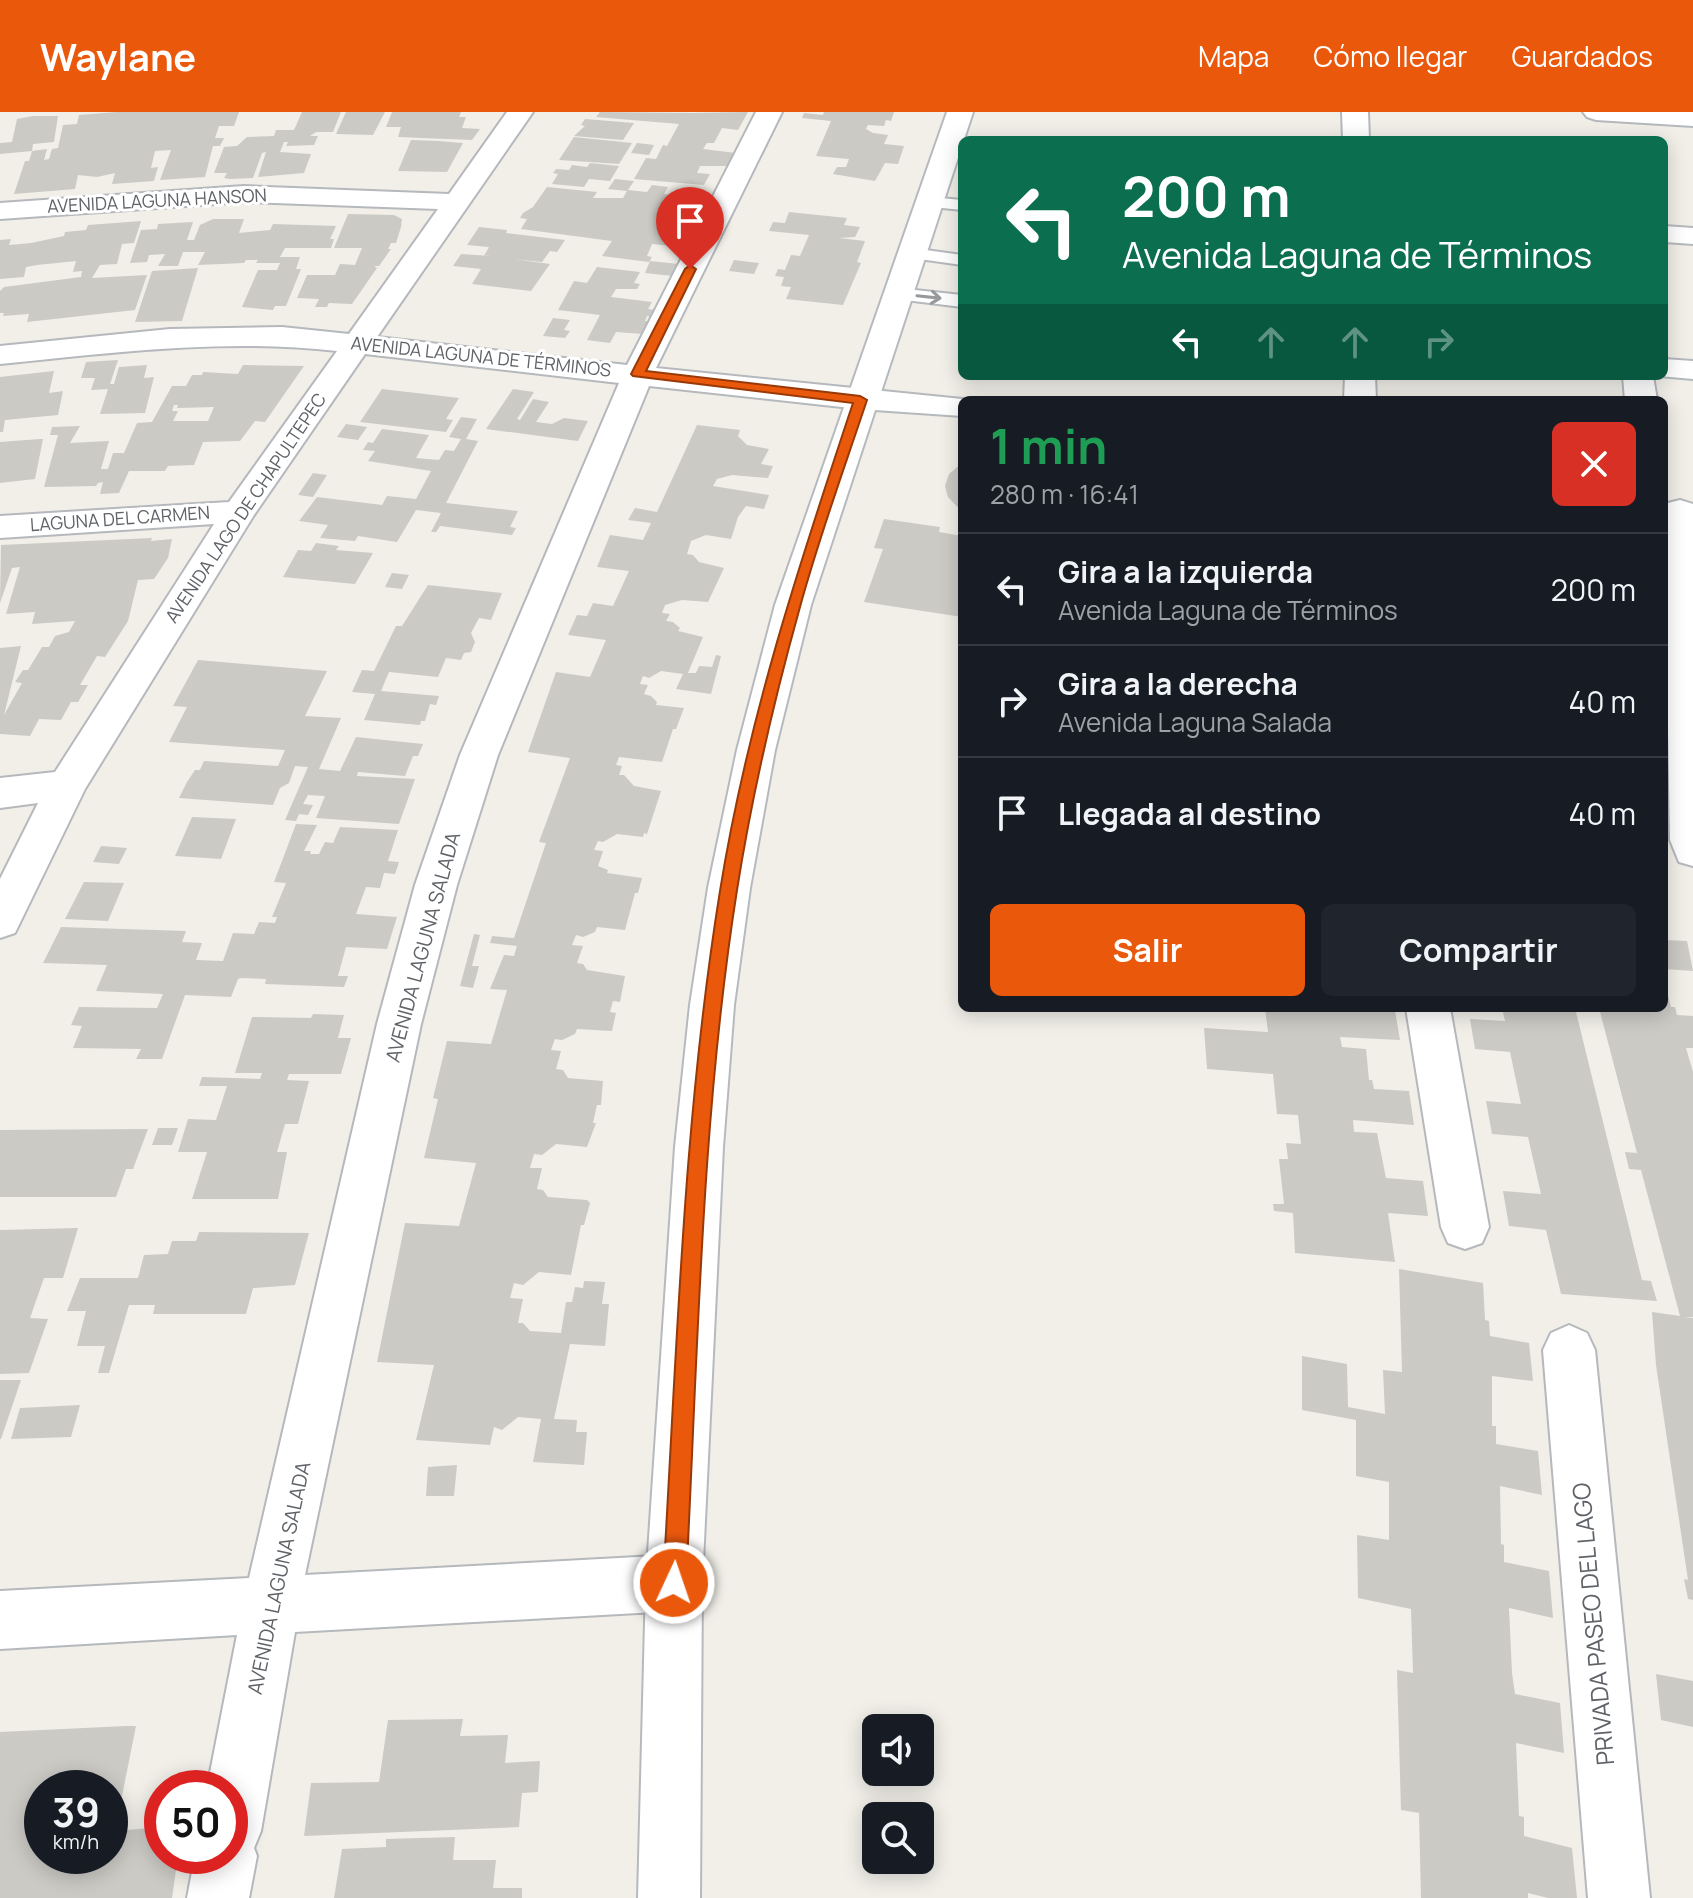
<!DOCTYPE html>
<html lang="es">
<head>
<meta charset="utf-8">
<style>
	body { margin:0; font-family:Manrope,sans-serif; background:#20242c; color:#f1f3f6; height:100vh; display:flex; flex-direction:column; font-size:30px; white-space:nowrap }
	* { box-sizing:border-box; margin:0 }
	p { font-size:26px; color:#9ea1a6 }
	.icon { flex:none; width:44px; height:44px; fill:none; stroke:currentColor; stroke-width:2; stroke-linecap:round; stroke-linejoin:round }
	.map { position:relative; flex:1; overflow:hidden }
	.panel { position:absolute; left:958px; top:284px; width:710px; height:616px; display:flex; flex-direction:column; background:#171b24; border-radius:12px; box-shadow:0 4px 20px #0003 }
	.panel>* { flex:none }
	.top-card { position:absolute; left:958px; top:24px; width:710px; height:244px; border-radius:12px; box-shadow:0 4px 20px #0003; background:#0b6e4f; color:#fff; overflow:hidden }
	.controls { position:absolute; left:862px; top:1602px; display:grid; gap:16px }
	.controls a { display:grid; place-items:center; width:72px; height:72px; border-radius:12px; background:#171b24; box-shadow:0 4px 20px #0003; font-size:40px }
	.speed { position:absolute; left:24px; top:1658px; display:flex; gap:16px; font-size:40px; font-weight:700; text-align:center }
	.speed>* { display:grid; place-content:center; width:104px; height:104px; border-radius:50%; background:#171b24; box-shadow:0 4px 20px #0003; line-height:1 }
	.speed small { font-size:20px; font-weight:400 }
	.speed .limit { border:12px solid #d22; background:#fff; color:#111 }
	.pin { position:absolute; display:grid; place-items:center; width:68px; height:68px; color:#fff; margin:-82px -34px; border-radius:50% 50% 50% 0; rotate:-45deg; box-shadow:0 0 8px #0007 }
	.pin .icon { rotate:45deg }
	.me { position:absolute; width:88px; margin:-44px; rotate:3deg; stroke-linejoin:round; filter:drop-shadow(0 0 6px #0008) }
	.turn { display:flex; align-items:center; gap:28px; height:168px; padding:0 32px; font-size:36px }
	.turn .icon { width:104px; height:104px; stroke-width:2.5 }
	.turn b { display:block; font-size:56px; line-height:68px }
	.lanes { display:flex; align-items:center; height:76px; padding:0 32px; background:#0003; justify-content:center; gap:40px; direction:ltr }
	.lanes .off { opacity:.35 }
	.round { display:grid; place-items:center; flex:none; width:84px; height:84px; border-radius:12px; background:#20242c }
	.headline { display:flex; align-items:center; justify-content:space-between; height:136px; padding:0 32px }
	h1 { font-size:48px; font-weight:700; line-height:60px; color:#1e9e55 }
	.primary-button { display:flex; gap:16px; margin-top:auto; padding:16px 32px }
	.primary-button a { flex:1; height:92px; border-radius:12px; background:#ea580c; color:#fff; font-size:32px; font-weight:700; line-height:92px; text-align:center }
	.primary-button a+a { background:#20242c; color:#f1f3f6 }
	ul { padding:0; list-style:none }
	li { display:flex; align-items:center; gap:24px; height:112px; padding:0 32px; border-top:2px solid #363941 }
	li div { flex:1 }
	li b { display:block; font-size:30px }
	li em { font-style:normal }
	header { display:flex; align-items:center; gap:48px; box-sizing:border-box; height:112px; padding:0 40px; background:#ea580c; color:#fff }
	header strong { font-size:38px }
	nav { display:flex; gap:44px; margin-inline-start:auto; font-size:28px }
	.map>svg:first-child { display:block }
</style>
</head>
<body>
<header>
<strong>Waylane</strong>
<nav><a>Mapa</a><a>Cómo llegar</a><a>Guardados</a></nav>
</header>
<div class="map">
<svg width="1693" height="1786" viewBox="0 0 1693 1786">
	<rect width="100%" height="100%" fill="#f1efe8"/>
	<g fill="#cccac5" fill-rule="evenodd">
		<path d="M116,0H239L234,14H219L215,26H224L220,34H213L205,65L160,68L171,38L155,39L151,56L158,55L154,69L112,72L115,61L97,65L78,63L75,77L14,82L25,49H29L32,39L47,37L44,48L49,47L52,37L58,36L63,13L77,12L79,3Z"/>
		<path d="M302,0H341L333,20H316L310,24H318L314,33L286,34L288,30H284L280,40L311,42L304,61L258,65L266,40L262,41L253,66L229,67L224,66L227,61H214L224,35L237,34L247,25L274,24L276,18H294Z"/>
		<path d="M346,0H385L373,23L336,22Z"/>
		<path d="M392,0H461L459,5H466L462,16L480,17L472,28L398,25L401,15H386Z"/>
		<path d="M600,0L692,1L748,0L738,18L722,16L714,31H707L703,37L736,41L730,54H700L697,61L710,62L704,73L634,67L646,46L656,47L663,33L667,34L679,12L596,5Z"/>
		<path d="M824,0H894L891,9L886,8L884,14L868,13L866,17L873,21L888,23L884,32L904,34L898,52L885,51L875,69L833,62L837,55H846L849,47L816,44L831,9L802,6L804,1L823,3Z"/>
		<path d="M33,4H58L54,30L33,32L32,39L0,42V31L12,30L17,7Z"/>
		<path d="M585,7L634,11L623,28L574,24L585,14L581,13Z"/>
		<path d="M574,25L632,31L619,52L559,48Z"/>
		<path d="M411,28L438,29L463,31L447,60L398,59Z"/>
		<path d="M637,31L654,33L649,43L631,41Z"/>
		<path d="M590,51L619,54L610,69L589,67L584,75L552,72L558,62L553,61L556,57L569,58L572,53L587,55Z"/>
		<path d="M615,67L634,69L628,78L647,80L652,73L668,75L664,82L683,84L678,93L707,97L699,112L686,111L674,134L652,132L647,144L652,145L649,150L602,144L612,129L521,117L527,107L520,106L523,101L533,95L547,75L597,80L593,86H623L627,79L608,77Z"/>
		<path d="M789,100L847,106L844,113L860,115L855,125L839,126L865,129L857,150L861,151L843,193L786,187L791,175L781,174L784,165L775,164L778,157L785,158L791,143L800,144L809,123L769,119L773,110L785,111Z"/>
		<path d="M348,102L394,103L402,107L401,115L396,131H391L388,137H391L379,154H374L377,156L352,192L329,191L327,195H315L319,187L297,186L307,163H335L340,152L355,153L362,136H334Z"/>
		<path d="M213,107H244L239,121L270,118L273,112L336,114L330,127H334L331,136H285L280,145H300L296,157H301L286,194H275L273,198L242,195L258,158H277L280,151H256L258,148H246L244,151L198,153L205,140H183L178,154H158L165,142L149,143L147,150L130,151L141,118L157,117L158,112L193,110L187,128H194L200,113Z"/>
		<path d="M141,109L134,131L122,132L117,152L100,153L92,166L147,163L135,198L27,210L29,202L3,204L4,201H0V179L4,175L81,165L82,159L73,160L76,149L37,153L26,155L24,165L0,167V128L11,127L9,133L31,131L64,124L65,120L86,118L88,113Z"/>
		<path d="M479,115L507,118L506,121L565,128L557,140L550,139L542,150L513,147L550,152L531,179L472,172L481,157L453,154L461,142L491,144H484L489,135L467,133Z"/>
		<path d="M734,148L759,151L754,162L729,159Z"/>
		<path d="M650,149L679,152L673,164L645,161Z"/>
		<path d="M597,155L640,160L634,171L640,172L637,177H616L611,185L652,190L648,197L655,198L652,205L647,204L645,209H650L643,222L616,220L610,231L587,228L600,203L558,198L574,169L587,171Z"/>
		<path d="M198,156L182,209L135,210L152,159Z"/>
		<path d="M553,206L570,208L564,218L570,219L565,226L543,224Z"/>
		<path d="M118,248L110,272H114L119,255L147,253L144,266L154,265L145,301L100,302L108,277L91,278L95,266H81L86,250Z"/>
		<path d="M243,253L304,254L265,310L255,309L240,329L203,330L194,353L168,354L165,359H129L119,381L100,382L103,370L98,371L96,374L44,375L58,323H50L52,315L80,314L70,331L109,329L101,357H108L113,341H124L137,311L152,310L172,274H186L192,263H202L203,260L238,262ZM174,293H178L177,296L214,295L208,309H173L178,299H172Z"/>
		<path d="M54,259L49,281L63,279L58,303L5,308L3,320H0V265Z"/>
		<path d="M382,277L459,286L446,307L453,308L446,320L360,310Z"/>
		<path d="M513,277L534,280L517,307L520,308L533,287L549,290L536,310L552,312L564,306L588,309L578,329L486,317Z"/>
		<path d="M461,305L477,307L466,327L478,329L446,391L518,399L510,415L516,416L512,423L440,414L436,420H431L441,401L416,398L397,430L358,424L355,429L320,426L328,413L299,409L317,385L382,393L387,384L416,387L431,359L368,349L375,339L363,338L368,330L373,331L382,317L429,323L416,346L439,348L445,338L454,339L461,327L449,325Z"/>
		<path d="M346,312L367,315L358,328L337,325Z"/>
		<path d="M697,313L740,318L738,324L747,333L769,337L761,352L773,354L768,366L732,363L717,367L713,374L769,383L764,397L746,394L738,405L731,427L706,423L691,429L687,442L693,443L699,450L724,456L708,490L682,488L665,493L662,501L670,502L666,509L673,510L680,516L678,519L703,525L688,561H696L699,554L712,555L716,543L721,544L711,582L676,577L683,562L661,559L649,566L643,564L640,572L648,573L644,582L651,584L657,590L656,593L684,596L676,617H673L662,650L619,645L616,653L622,654L619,663H624L634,674L661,679L647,722L644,721L643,725L617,722L603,730L598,729L594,738L603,739L598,754L608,758L607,761L642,766L638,781H635L625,818L597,815L595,820L583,825L576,823L572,833L583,834L577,851L583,852L587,858L625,864L620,890L613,889L610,900L616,901L612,919L577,917L575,922L562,928L555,927L551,938L561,939L556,957L563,958L568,966L603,969L601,993H597L593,1011H596L587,1035L556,1032L542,1043L534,1042L530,1056H542L537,1077L543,1078L548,1085L587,1088L590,1091L584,1113H581L571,1163L539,1160L523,1173L514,1171L510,1186L523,1187L518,1211H523L530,1219L561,1221L566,1190H572L575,1175L583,1176L584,1169L605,1170L602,1192H609L605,1234L570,1232L554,1307L577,1308L576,1320H587L584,1353L533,1350L541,1307L518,1305L502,1318L494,1315L490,1333L416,1328L434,1253L377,1250L405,1111L459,1114L476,1051L424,1046L438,987L433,986L447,929L491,932L507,878L490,877L504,843L514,844L517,834L490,831L492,824L514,826L546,731L539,730L570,646L528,640L556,560L590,565L606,528L568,523L577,503L587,504L593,491L613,494L629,459L597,455L610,423L643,428L651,411L628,408L635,396L657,400Z"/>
		<path d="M40,327H43L35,367L0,371V330Z"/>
		<path d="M962,351V400L948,385L945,374L949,362Z"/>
		<path d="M313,361L327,363L313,385L298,383Z"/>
		<path d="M884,407L940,415L939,420L962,424V505L864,490L883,437L874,436Z"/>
		<path d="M152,426L151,429L172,427L168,446L154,467L138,468L128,509L105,545L97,544L80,573H88L78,590H71L61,608L39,607L30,624L0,622V536L21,534L4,603L22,571L15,570L23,558H28L42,535H49L55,524L69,520L75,509L32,512L35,500L6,502L20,455L12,456L0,491L1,433Z"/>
		<path d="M316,431L339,434L336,438L373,441L355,472L283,465L298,438L311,439Z"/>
		<path d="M392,461L409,463L402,477L385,475Z"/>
		<path d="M428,473L502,481L491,508L479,506L471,521L475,530L471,540L464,541L461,548L446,546L438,565L389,560L381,579L439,584L436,593L430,592L425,609H421L420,613L364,608L375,582L352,580L362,558L374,559L396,514H402Z"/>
		<path d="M198,548L327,559L305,604L341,606L319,657L340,659L356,625L423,632L418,644H413L405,664L358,660L357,664L415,667L399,712L316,706L325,684L308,683L303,692L313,693L308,703L299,702L296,709L285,708L308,655L295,654L289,671L280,676L273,693L179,686L187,670L195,658H200L204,649L278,654L285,638L169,630L187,595L173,594Z"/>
		<path d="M192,705L236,707L221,747L175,744Z"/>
		<path d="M296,712L317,713L304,739H311L310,742H319L325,730L333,731L340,715L398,718L388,749L399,750L395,762L384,761L380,776L366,775L356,802L397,805L387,837L346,835L338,864H348L344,875L265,872L266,867L241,866L238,867L231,885L185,883L162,947H136L141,937L73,936L82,914L71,913L79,895L157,896L163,882L96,879L107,853L43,851L61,815L186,819L182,830L202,831L196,848L223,849L233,821L254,822L259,810L275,811L277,805H272L286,771L274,770Z"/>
		<path d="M101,734L127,736L119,752L93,750Z"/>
		<path d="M84,770L124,771L108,809L65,807Z"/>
		<path d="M474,822L480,823L472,854H479L473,876L460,874Z"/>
		<path d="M1664,828L1687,829L1693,859L1664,857Z"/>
		<path d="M1665,872L1671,895H1675L1677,903L1693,904V936H1686L1693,960V1205H1684L1693,1206V1488L1688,1487L1684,1467L1688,1468L1656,1253L1652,1200L1680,1204L1641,1058L1629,1057L1625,1040L1637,1041L1599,896H1664Z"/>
		<path d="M1265,896L1395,898L1400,928L1340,925L1342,935L1366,937L1369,968H1372L1374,977L1409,979L1414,1013L1353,1008L1354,1020L1377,1021L1386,1066L1423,1069L1428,1104L1388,1101L1395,1150L1295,1141L1293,1101L1274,1099L1273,1092H1284L1279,1047H1288L1286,1031L1301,1032L1298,1003L1277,1002L1273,962L1207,957L1204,916L1268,920Z"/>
		<path d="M1502,896H1575L1642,1168L1651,1169L1657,1189L1561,1182L1546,1118L1509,1114L1503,1079L1541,1082L1528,1025L1492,1022L1486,989L1521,992L1510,940L1475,937L1470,907L1505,909Z"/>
		<path d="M313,902L344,903L338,926H351L341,962H289L287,968L309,969L298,1012H285L277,1040H287L278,1087H192L207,1040H178L188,1007L216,1008L227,974H199L202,965L260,967L262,961H235L252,905L311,906Z"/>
		<path d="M158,1016H178L172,1033H152Z"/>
		<path d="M148,1017L133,1057H126L116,1085H0V1018Z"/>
		<path d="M78,1116L63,1166H44L30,1206L48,1207L29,1261L0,1262V1118Z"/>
		<path d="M199,1120L309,1121L295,1173L253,1176L246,1202H153L155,1193H129L109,1261H98L105,1234H77L86,1199H67L80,1166H138L144,1143L168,1142L172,1129H196Z"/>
		<path d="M1399,1157L1483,1171L1485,1208L1489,1209L1490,1224L1529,1231L1533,1269L1492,1264V1314H1496V1332L1538,1339L1542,1383L1500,1374L1501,1432L1504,1433V1450L1549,1459L1553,1506L1509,1496L1512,1561L1515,1582L1560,1591L1564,1641L1516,1631L1519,1704L1524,1705V1724L1572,1736L1577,1786H1548L1528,1781V1786H1421L1419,1701L1401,1698L1397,1558L1413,1561L1411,1497L1358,1486L1357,1423L1389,1428V1370L1356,1364V1308L1302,1298V1244L1347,1252L1348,1295L1385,1302L1383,1258L1402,1260Z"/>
		<path d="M0,1268H21L1,1327H0Z"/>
		<path d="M80,1293L71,1325L11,1327L20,1296Z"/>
		<path d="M457,1353L454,1384H426L428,1355Z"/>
		<path d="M1656,1562L1693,1569V1615L1661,1608Z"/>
		<path d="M463,1607L460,1624L508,1623L505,1651L540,1649L538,1680L522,1681L519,1715L304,1724L311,1671L379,1670L388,1608Z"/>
		<path d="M126,1614H136L115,1719L162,1715V1744H178L172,1786H0V1620ZM42,1676H110V1744H42Z"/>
		<path d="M455,1725L453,1748H496L493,1776H522V1786H334L342,1737L386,1735V1727Z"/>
	</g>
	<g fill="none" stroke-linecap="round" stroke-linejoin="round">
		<defs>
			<g id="service">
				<path d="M929,85L962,88V98L923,94L920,90Z"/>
				<path d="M911,136L962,143V153L905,145L902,141Z"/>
				<path d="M896,176L962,183V195L889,186L887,182L889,178Z"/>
			</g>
			<g id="minor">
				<path d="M507,0H533L377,225L627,253L756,0H782L656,256L972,288H962V304L860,297L649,274L498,643L457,773L421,912L305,1463L674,1443L694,1451L702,1471L694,1491L674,1499L295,1520L261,1719L254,1736L257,1744L249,1786H187L195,1744H230V1676H207L237,1523L0,1537V1479L249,1466L377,912L415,773L460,643L619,271L365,242L254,403L85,677L15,821L0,826V767L38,691L0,696V666L55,660L214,412L0,426V404L229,390L337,239C224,226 112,241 0,252V234L170,217L282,215L349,222L438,97L244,90L0,107V91L244,74L449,82Z"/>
				<path d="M1342,0H1368L1369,28H1343Z"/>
				<path d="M1583,0H1693V14L1596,8L1587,5Z"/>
				<path d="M1664,114L1693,116V132L1664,130Z"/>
				<path d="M1664,247L1693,249V267L1659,264H1664Z"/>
				<path d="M1345,264H1375L1376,288H1344Z"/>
				<path d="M1623,264H1653L1657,288H1625Z"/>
				<path d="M1680,388L1693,392V754L1679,750L1670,728L1664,397L1668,391Z"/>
				<path d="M1406,896H1450L1489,1115L1482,1131L1465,1137L1448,1131L1441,1115Z"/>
				<path d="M1569,1213L1587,1221L1595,1238L1650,1786H1588L1543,1238L1551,1221Z"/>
			</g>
			<path id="secondary" d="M947,0H973L811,493L775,638L750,776L734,893L723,1035L702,1471L700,1786H638L646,1471L675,1035L690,893L708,776L737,638L775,493Z"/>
		</defs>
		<use href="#service" stroke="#b5b8bc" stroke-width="4"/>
		<use href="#minor" stroke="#b5b8bc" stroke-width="4"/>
		<use href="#secondary" stroke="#b6babf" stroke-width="4"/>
		<use href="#service" fill="#fff" fill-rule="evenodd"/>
		<use href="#minor" fill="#fff" fill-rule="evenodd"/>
		<use href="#secondary" fill="#fff" fill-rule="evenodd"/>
	</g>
	<defs><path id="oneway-shaft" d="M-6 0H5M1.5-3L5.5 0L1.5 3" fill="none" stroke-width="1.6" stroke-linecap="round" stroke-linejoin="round" transform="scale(2)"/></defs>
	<use stroke="#979a9d" href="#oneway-shaft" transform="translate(929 185) rotate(6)"/>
	<path fill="#ea580c" stroke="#983908" stroke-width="2" d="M690,153L696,157L646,259L860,284L867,288C844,357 819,425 800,495C774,588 752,683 737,778C701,1006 698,1240 686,1471L682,1479L674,1482L666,1479L663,1471C677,1240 683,1008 720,779C747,610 799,453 853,291L633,264L631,262L685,157Z"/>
	<g text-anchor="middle" stroke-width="6" stroke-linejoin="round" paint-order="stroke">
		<g font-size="18" fill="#5f6368" stroke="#fff">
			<text transform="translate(157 89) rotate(-3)" y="6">AVENIDA LAGUNA HANSON</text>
			<text transform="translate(481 245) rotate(6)" y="6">AVENIDA LAGUNA DE TÉRMINOS</text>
			<text transform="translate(246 396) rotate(-56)" y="6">AVENIDA LAGO DE CHAPULTEPEC</text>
			<text transform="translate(120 407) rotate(-4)" y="6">LAGUNA DEL CARMEN</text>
		</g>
		<g font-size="20" fill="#5f6368" stroke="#fff">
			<text transform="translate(423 835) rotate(-75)" y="7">AVENIDA LAGUNA SALADA</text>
			<text transform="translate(279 1466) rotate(-78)" y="7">AVENIDA LAGUNA SALADA</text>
		</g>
		<g font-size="24" fill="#5f6368" stroke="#fff">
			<text transform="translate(1594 1512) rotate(-95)" y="8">PRIVADA PASEO DEL LAGO</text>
		</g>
	</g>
</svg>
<div class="controls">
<a><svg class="icon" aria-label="sound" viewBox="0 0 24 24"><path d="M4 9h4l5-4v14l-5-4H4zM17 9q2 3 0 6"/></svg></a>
<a><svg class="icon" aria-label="search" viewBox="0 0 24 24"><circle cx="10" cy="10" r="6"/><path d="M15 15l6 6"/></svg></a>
</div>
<div class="speed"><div>39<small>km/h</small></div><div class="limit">50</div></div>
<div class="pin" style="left:690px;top:157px;background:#d93025"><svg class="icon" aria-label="arrive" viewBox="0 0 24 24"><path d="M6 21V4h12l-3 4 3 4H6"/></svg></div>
<svg class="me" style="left:674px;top:1471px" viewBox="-20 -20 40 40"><circle r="17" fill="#ea580c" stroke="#fff" stroke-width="3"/><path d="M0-11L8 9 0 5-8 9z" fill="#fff"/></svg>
<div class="top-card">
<div class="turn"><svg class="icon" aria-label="left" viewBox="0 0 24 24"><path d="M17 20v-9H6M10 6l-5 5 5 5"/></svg><div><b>200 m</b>Avenida Laguna de Términos</div></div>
<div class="lanes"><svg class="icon" aria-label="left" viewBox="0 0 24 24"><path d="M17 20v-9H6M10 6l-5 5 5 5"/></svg><svg class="icon off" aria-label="ahead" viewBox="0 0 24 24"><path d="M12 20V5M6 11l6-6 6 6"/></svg><svg class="icon off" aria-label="ahead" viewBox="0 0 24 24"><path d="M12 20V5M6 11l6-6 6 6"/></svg><svg class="icon off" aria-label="right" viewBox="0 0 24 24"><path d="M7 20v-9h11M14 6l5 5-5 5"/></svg></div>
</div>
<section class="panel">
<div class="headline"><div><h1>1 min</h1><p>280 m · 16:41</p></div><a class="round" style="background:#d93025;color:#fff"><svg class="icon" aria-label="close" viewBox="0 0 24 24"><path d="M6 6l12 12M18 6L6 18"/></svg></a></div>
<ul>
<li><svg class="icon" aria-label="left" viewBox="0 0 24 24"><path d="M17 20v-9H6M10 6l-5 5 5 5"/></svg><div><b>Gira a la izquierda</b><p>Avenida Laguna de Términos</p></div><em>200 m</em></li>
<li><svg class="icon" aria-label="right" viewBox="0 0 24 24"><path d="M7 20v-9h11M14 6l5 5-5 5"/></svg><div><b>Gira a la derecha</b><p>Avenida Laguna Salada</p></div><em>40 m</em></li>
<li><svg class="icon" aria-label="arrive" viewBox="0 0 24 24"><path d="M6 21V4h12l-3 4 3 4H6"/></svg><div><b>Llegada al destino</b></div><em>40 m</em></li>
</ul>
<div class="primary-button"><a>Salir</a><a>Compartir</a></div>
</section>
</div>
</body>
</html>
